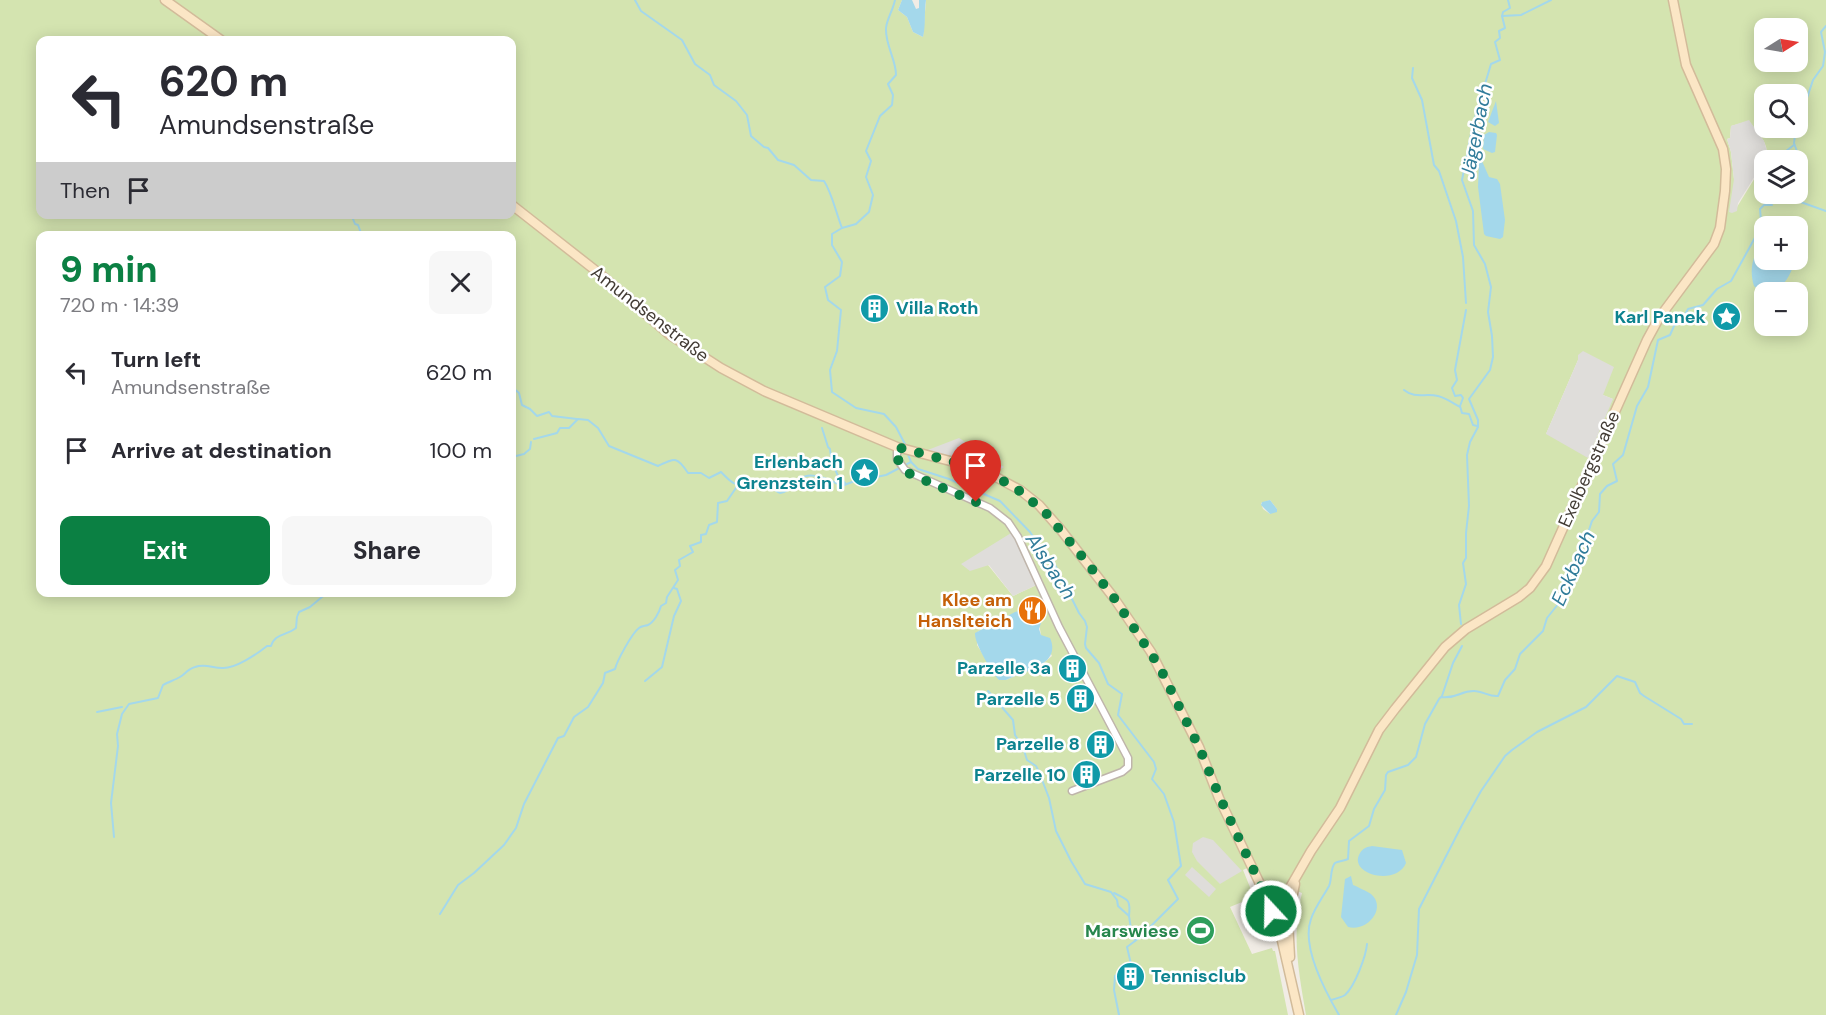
<!DOCTYPE html>
<html lang="en">
<head>
<meta charset="utf-8">
<style>
	body { margin:0; font-family:"DM Sans",sans-serif; background:#f7f7f7; color:#2b2b33; height:100vh; display:flex; flex-direction:column; font-size:22px; white-space:nowrap }
	* { box-sizing:border-box; margin:0 }
	p { font-size:20px; color:#7c7c81 }
	.icon { flex:none; width:33px; height:33px; fill:none; stroke:currentColor; stroke-width:2; stroke-linecap:round; stroke-linejoin:round }
	.map { position:relative; flex:1; overflow:hidden }
	.drawer { position:absolute; left:36px; top:231px; width:480px; height:366px; display:flex; flex-direction:column; background:#fff; border-radius:12px; box-shadow:0 3px 15px #0003 }
	.drawer>* { flex:none }
	.guide { position:absolute; left:36px; top:36px; width:480px; height:183px; border-radius:12px; box-shadow:0 3px 15px #0003; background:#fff; color:#2b2b33; overflow:hidden }
	.needle { width:39px; rotate:79deg }
	.tools { position:absolute; left:1754px; top:18px; display:grid; gap:12px }
	.tools a { display:grid; place-items:center; width:54px; height:54px; border-radius:12px; background:#fff; box-shadow:0 3px 15px #0003; font-size:30px }
	.pin { position:absolute; display:grid; place-items:center; width:51px; height:51px; color:#fff; margin:-62px -26px; border-radius:50% 50% 50% 0; rotate:-45deg; box-shadow:0 0 6px #0007 }
	.pin .icon { rotate:45deg }
	.me { position:absolute; width:66px; margin:-33px; rotate:339deg; stroke-linejoin:round; filter:drop-shadow(0 0 4px #0008) }
	.turn { display:flex; align-items:center; gap:21px; height:126px; padding:0 24px; font-size:27px }
	.turn .icon { width:78px; height:78px; stroke-width:2.5 }
	.turn b { display:block; font-size:42px; line-height:51px }
	.then { display:flex; align-items:center; height:57px; padding:0 24px; background:#0003; gap:12px; font-size:22px }
	.round { display:grid; place-items:center; flex:none; width:63px; height:63px; border-radius:12px; background:#f7f7f7 }
	.headline { display:flex; align-items:center; justify-content:space-between; height:102px; padding:0 24px }
	h1 { font-size:36px; font-weight:800; line-height:45px; color:#0b8043 }
	.primary-button { display:flex; gap:12px; margin-top:auto; padding:12px 24px }
	.primary-button a { flex:1; height:69px; border-radius:12px; background:#0b8043; color:#fff; font-size:24px; font-weight:800; line-height:69px; text-align:center }
	.primary-button a+a { background:#f7f7f7; color:#2b2b33 }
	ul { padding:0; list-style:none }
	li { display:flex; align-items:center; gap:18px; height:78px; padding:0 24px }
	li div { flex:1 }
	li b { display:block; font-size:22px }
	li em { font-style:normal }
	.map>svg:first-child { display:block }
</style>
</head>
<body>
<div class="map">
<svg width="1826" height="1015" viewBox="0 0 1826 1015">
	<rect width="100%" height="100%" fill="#f1ece5"/>
	<path fill="#d4e4b0" fill-rule="evenodd" d="M0,0H902L898,10L907,17L913,32L923,37L926,0H1826V1015H1306C1299,974 1291,934 1302,893L1287,887L1271,891L1266,886L1255,864L1243,870L1254,897L1230,907L1252,954L1272,948L1273,951H1275L1288,1015H0ZM1764,28H1797V62H1764ZM40,40H512V214H40ZM1764,94H1797V128H1764ZM1749,121C1757,133 1772,144 1765,160H1797V194H1764V163L1737,207L1731,152L1727,139L1730,138L1731,126ZM1764,226H1797V260H1764ZM40,236H512V592H40ZM1764,292H1797V326H1764ZM1578,360L1603,395L1613,399L1546,434ZM1270,500L1277,509L1270,514L1263,509L1261,503ZM1023,541L1043,582L1013,596L988,565ZM1022,610L1032,612L1038,617L1041,635L1052,656L1041,665L1006,680H999L977,645L978,631L985,630Z"/>
	<g fill="#dfddda">
		<path d="M1749,120L1764,141L1768,155L1738,203L1737,211L1732,213L1729,212L1734,179L1731,152L1727,139L1730,138L1731,126Z"/>
		<path d="M1583,351L1614,367L1603,395L1613,399L1588,458L1546,434L1578,360V355Z"/>
		<path d="M959,438L983,453L1004,467L996,472L961,459L925,451Z"/>
		<path d="M1016,530L1023,541L1043,582L1013,596L989,565L970,571L961,564Z"/>
		<path d="M1203,837L1213,840L1242,871L1220,884L1197,861L1192,852L1193,843Z"/>
		<path d="M1192,867L1216,889L1209,897L1185,875Z"/>
	</g>
	<g fill="#a4d8eb">
		<path d="M902,0H912L916,9L919,8V0H926C924,13 926,25 923,37L913,32L907,17L898,10Z"/>
		<path d="M1496,101L1499,123L1495,126L1488,122Z"/>
		<path d="M1489,132L1496,133L1497,135L1495,152L1492,153L1483,149L1484,135Z"/>
		<path d="M1482,161L1489,177L1497,179L1500,184L1505,220L1503,237L1500,239L1486,236L1484,234L1478,187L1479,162Z"/>
		<path d="M1764,242V260H1795C1791,275 1783,292 1764,292V295L1754,286C1749,270 1752,254 1764,242Z"/>
		<path d="M1270,500L1277,509V512L1270,514L1261,505L1262,502Z"/>
		<path d="M1024,610L1036,615L1041,623L1039,629L1041,635L1050,638C1062,665 1024,671 1006,680H999C992,673 974,643 975,633L1015,612Z"/>
		<path d="M1372,846L1402,850L1406,863C1396,887 1347,874 1360,853C1363,848 1367,847 1372,846Z"/>
		<path d="M1351,876L1353,885C1358,887 1366,891 1371,894C1387,908 1368,932 1348,927L1341,917L1345,879Z"/>
	</g>
	<g fill="none" stroke-linecap="round" stroke-linejoin="round">
		<g stroke="#a4d8eb" stroke-width="2">
			<path d="M635,0L641,11L682,40L695,64L710,75L714,85L736,101L747,115L751,136L764,147L768,148L778,160L794,165L811,180L824,181C832,193 836,213 842,228"/>
			<path d="M895,0C893,10 887,19 886,28C885,45 896,59 896,75L888,84L893,95L892,105L880,116L866,151L871,161L866,177L873,195L869,212L856,224L842,228L832,234V245L842,262L840,276L825,287L828,300L841,310L837,351L830,370L832,392L856,408L884,414L896,427L906,446"/>
			<path d="M1502,16L1521,15L1551,0"/>
			<path d="M1502,16L1503,12L1510,8L1508,0"/>
			<path d="M1413,68L1412,78L1422,100L1434,165L1439,171L1456,221L1463,257L1466,303"/>
			<path d="M1797,106L1807,98L1813,80L1823,66L1825,52L1821,32L1826,26"/>
			<path d="M1796,128L1794,143L1799,157L1797,162"/>
			<path d="M1784,160L1786,151L1794,145"/>
			<path d="M1782,194L1792,198"/>
			<path d="M1795,200L1826,211"/>
			<path d="M351,214L355,224L358,225L361,233L368,236"/>
			<path d="M1466,310L1455,370L1457,380L1452,388L1455,396L1461,395L1463,398L1460,406L1462,413L1469,414L1473,425L1477,426"/>
			<path d="M512,387L519,393L522,405L530,409L537,416L549,412L552,416L577,419"/>
			<path d="M1404,390C1415,399 1425,393 1438,396C1446,398 1453,403 1460,407"/>
			<path d="M822,428L828,447L830,449L831,457"/>
			<path d="M534,439L557,433L560,428H569L578,419L588,420L598,428L609,446L658,466C675,458 677,456 688,473H701L709,478L721,472C740,492 736,481 757,482C766,483 773,489 780,493C790,491 793,485 800,479C811,470 832,481 842,486L852,482L886,475L911,462"/>
			<path d="M907,452L911,462L918,469L949,479L1000,501L1030,532L1047,557L1055,565L1079,613L1085,621L1087,627L1085,644L1086,648L1099,663L1108,684L1122,694L1118,715L1154,762L1156,769L1152,779L1164,794L1174,822L1181,866L1168,880L1178,899L1139,938L1127,947L1131,964L1115,976L1114,990L1119,1015"/>
			<path d="M512,457L524,454L530,449L531,442"/>
			<path d="M832,462L838,476L846,484"/>
			<path d="M1461,624L1459,605L1466,584L1463,563L1466,558V533L1469,506L1467,455L1470,442L1478,427V420L1469,399L1490,370L1493,357L1492,336L1488,312L1491,287L1485,264L1474,245L1473,211L1462,180L1473,124L1491,64L1500,60L1495,42L1500,38L1499,31L1505,28L1502,16"/>
			<path d="M645,681L662,667L674,616L681,601L677,589L674,588"/>
			<path d="M988,691L1013,720L1015,735L1023,747L1027,760L1036,766L1039,772L1049,798L1056,831L1071,861L1085,884L1111,892L1117,900L1118,906L1129,916L1131,929L1133,930L1135,941"/>
			<path d="M1442,696L1453,663L1462,646"/>
			<path d="M97,712L122,707"/>
			<path d="M114,837L111,803L118,746L117,734L122,714L129,704L158,698L163,685C168,682 175,680 180,677C185,674 188,669 195,667C205,663 212,668 222,668C235,669 257,654 267,646H271C275,633 286,636 296,628L297,617L299,612L310,607L328,592"/>
			<path d="M1114,893C1127,900 1131,898 1129,916"/>
			<path d="M440,914L458,885L474,873L504,845L516,828L524,804L558,738L564,736L574,717L588,707L603,683L605,673L615,669C617,661 632,633 639,628C641,626 645,626 648,625C654,622 659,613 661,606L666,603L667,597L678,580L675,570L680,566L679,560L693,552L690,546L701,542V535L706,534L709,525L717,522L718,503L727,501L738,485"/>
			<path d="M1331,1000C1335,999 1342,997 1345,995C1355,986 1366,956 1367,944"/>
			<path d="M1339,1015C1325,991 1301,946 1311,919C1315,907 1323,897 1329,886C1332,880 1330,868 1335,863C1338,861 1344,861 1348,859L1349,841L1369,826L1374,809L1385,790L1386,775L1388,772L1408,765L1416,757L1425,724L1439,699L1441,697C1458,699 1459,691 1474,691C1483,691 1489,697 1498,696L1505,680L1515,669L1520,654L1543,631L1547,618L1559,603L1567,580L1575,572L1576,554L1582,544L1584,537L1588,533L1592,521L1599,512L1600,494L1607,486L1617,481L1613,464L1623,455L1637,406L1648,387L1658,340L1670,335L1674,326L1682,320L1688,309L1703,305L1717,289L1731,281L1757,234L1761,221L1760,209L1764,205H1772"/>
			<path d="M1396,1015L1406,992L1417,955L1419,909L1462,825L1481,791L1505,756L1512,750L1537,732L1586,707L1617,676L1635,682L1640,693L1644,696L1681,719L1684,724H1692"/>
		</g>
		<defs>
			<path id="minor" d="M897,447V459L905,470L990,508L1008,522L1018,537L1059,627L1128,758V767L1122,772L1072,791"/>
			<g id="secondary">
				<path d="M165,0L221,40"/>
				<path d="M512,205L600,274L670,335L721,368L764,391L897,447L969,466L994,476L1020,490L1039,505L1061,530L1114,598L1151,652L1199,747L1219,798L1261,886L1272,915L1280,920L1289,917"/>
				<path d="M1264,888L1277,899"/>
				<path d="M1284,898L1311,851L1340,808L1379,730L1395,709L1445,647L1466,629L1519,597L1530,588L1546,566L1647,340L1659,318L1714,244L1720,228L1725,191L1726,169L1723,149L1686,65L1673,0"/>
				<path d="M1277,919L1299,1015"/>
				<path d="M1290,957L1288,921L1292,910L1291,903L1295,884"/>
			</g>
		</defs>
		<use href="#minor" stroke="#bfb5ab" stroke-width="9"/>
		<use href="#secondary" stroke="#d2bb9a" stroke-width="11"/>
		<use href="#minor" stroke="#fff" stroke-width="6"/>
		<use href="#secondary" stroke="#fbe6c5" stroke-width="8"/>
	</g>
	<g fill="none" stroke-linecap="round" stroke-linejoin="round">
		<path stroke="#0b8043" stroke-width="10" stroke-dasharray="0 18" d="M976,502L910,474C901,467 895,459 897,447L969,466L1012,485L1045,512L1085,560L1114,598L1159,666L1199,747L1220,798L1261,886L1271,911"/>
	</g>
	<defs>
		<symbol id="building-disc" viewBox="-11 -11 22 22"><circle r="9.5" fill="#0f9aa8" stroke="#fff"/><path d="M-4-6H4V6H1V3H-1V6H-4ZM-2.5-4.3h1.7v1.8h-1.7ZM.8-4.3h1.7v1.8H.8ZM-2.5-1h1.7V.8h-1.7ZM.8-1h1.7V.8H.8Z" fill="#fff"/></symbol>
		<symbol id="sight-disc" viewBox="-11 -11 22 22"><circle r="9.5" fill="#0f9aa8" stroke="#fff"/><path d="M0-6L1.8-2.2L6-1.7L2.9 1.2L3.7 5.4L0 3.3L-3.7 5.4L-2.9 1.2L-6-1.7L-1.8-2.2Z" fill="#fff"/></symbol>
		<symbol id="restaurant-disc" viewBox="-11 -11 22 22"><circle r="9.5" fill="#e8710a" stroke="#fff"/><path d="M-5-6h1v4h1v-4h1v4h1v-4h1v5L-1.5 .5V6h-2V.5L-5-1ZM5-6V6H3V1.5H1.5Q1.5-4 5-6Z" fill="#fff"/></symbol>
		<symbol id="stadium-disc" viewBox="-11 -11 22 22"><circle r="9.5" fill="#2e9e5b" stroke="#fff"/><path d="M0-5a6.5 5 0 1 0 0 10a6.5 5 0 1 0 0-10ZM-3.5-1.8h7v3.6h-7Z" fill="#fff"/></symbol>
	</defs>
	<g fill-rule="evenodd">
		<use href="#building-disc" x="858" y="292" width="33" height="33"/>
		<use href="#sight-disc" x="1710" y="300" width="33" height="33"/>
		<use href="#sight-disc" x="848" y="456" width="33" height="33"/>
		<use href="#restaurant-disc" x="1016" y="594" width="33" height="33"/>
		<use href="#building-disc" x="1056" y="652" width="33" height="33"/>
		<use href="#building-disc" x="1064" y="682" width="33" height="33"/>
		<use href="#building-disc" x="1084" y="728" width="33" height="33"/>
		<use href="#building-disc" x="1070" y="758" width="33" height="33"/>
		<use href="#stadium-disc" x="1184" y="914" width="33" height="33"/>
		<use href="#building-disc" x="1114" y="960" width="33" height="33"/>
	</g>
	<g text-anchor="middle" stroke-width="5" stroke-linejoin="round" paint-order="stroke">
		<g font-size="18" font-weight="bold" fill="#0d838f" stroke="#fff" text-anchor="end">
			<text x="896" y="314" text-anchor="start">Villa Roth</text>
			<text x="1706" y="323">Karl Panek</text>
			<text x="843" y="468">Erlenbach<tspan x="843" dy="21">Grenzstein 1</tspan></text>
			<text x="1051" y="674">Parzelle 3a</text>
			<text x="1060" y="705">Parzelle 5</text>
			<text x="1080" y="750">Parzelle 8</text>
			<text x="1066" y="781">Parzelle 10</text>
			<text x="1151" y="982" text-anchor="start">Tennisclub</text>
		</g>
		<g font-size="18" fill="#433c35" stroke="#fff">
			<text transform="translate(650 314) rotate(38)" y="6">Amundsenstraße</text>
			<text transform="translate(1589 469) rotate(-66)" y="6">Exelbergstraße</text>
		</g>
		<g font-size="18" font-weight="bold" fill="#c56008" stroke="#fff" text-anchor="end">
			<text x="1012" y="606">Klee am<tspan x="1012" dy="21">Hanslteich</tspan></text>
		</g>
		<g font-size="18" font-weight="bold" fill="#27864d" stroke="#fff" text-anchor="end">
			<text x="1179" y="937">Marswiese</text>
		</g>
		<g font-size="20" font-style="italic" fill="#317c9a" stroke="#fff">
			<text transform="translate(1476 131) rotate(-79)" y="7">Jägerbach</text>
			<text transform="translate(1051 566) rotate(57)" y="7">Alsbach</text>
			<text transform="translate(1573 568) rotate(-66)" y="7">Eckbach</text>
		</g>
	</g>
</svg>
<div class="tools">
<a><svg class="needle" viewBox="-14 -14 28 28"><path d="M0-13l5 13h-10z" fill="#e53935"/><path d="M0 13l5-13h-10z" fill="#7c7c81"/></svg></a>
<a><svg class="icon" aria-label="search" viewBox="0 0 24 24"><circle cx="10" cy="10" r="6"/><path d="M15 15l6 6"/></svg></a>
<a><svg class="icon" aria-label="layers" viewBox="0 0 24 24"><path d="M12 4l9 5-9 5-9-5zM3 14l9 5 9-5"/></svg></a>
<a>+</a>
<a>−</a>
</div>
<div class="pin" style="left:976px;top:502px;background:#d93025"><svg class="icon" aria-label="arrive" viewBox="0 0 24 24"><path d="M6 21V4h12l-3 4 3 4H6"/></svg></div>
<svg class="me" style="left:1271px;top:911px" viewBox="-20 -20 40 40"><circle r="17" fill="#0b8043" stroke="#fff" stroke-width="3"/><path d="M0-11L8 9 0 5-8 9z" fill="#fff"/></svg>
<div class="guide">
<div class="turn"><svg class="icon" aria-label="left" viewBox="0 0 24 24"><path d="M17 20v-9H6M10 6l-5 5 5 5"/></svg><div><b>620 m</b>Amundsenstraße</div></div>
<div class="then">Then<svg class="icon" aria-label="arrive" viewBox="0 0 24 24"><path d="M6 21V4h12l-3 4 3 4H6"/></svg></div>
</div>
<section class="drawer">
<div class="headline"><div><h1>9 min</h1><p>720 m · 14:39</p></div><a class="round"><svg class="icon" aria-label="close" viewBox="0 0 24 24"><path d="M6 6l12 12M18 6L6 18"/></svg></a></div>
<ul>
<li><svg class="icon" aria-label="left" viewBox="0 0 24 24"><path d="M17 20v-9H6M10 6l-5 5 5 5"/></svg><div><b>Turn left</b><p>Amundsenstraße</p></div><em>620 m</em></li>
<li><svg class="icon" aria-label="arrive" viewBox="0 0 24 24"><path d="M6 21V4h12l-3 4 3 4H6"/></svg><div><b>Arrive at destination</b></div><em>100 m</em></li>
</ul>
<div class="primary-button"><a>Exit</a><a>Share</a></div>
</section>
</div>
</body>
</html>
